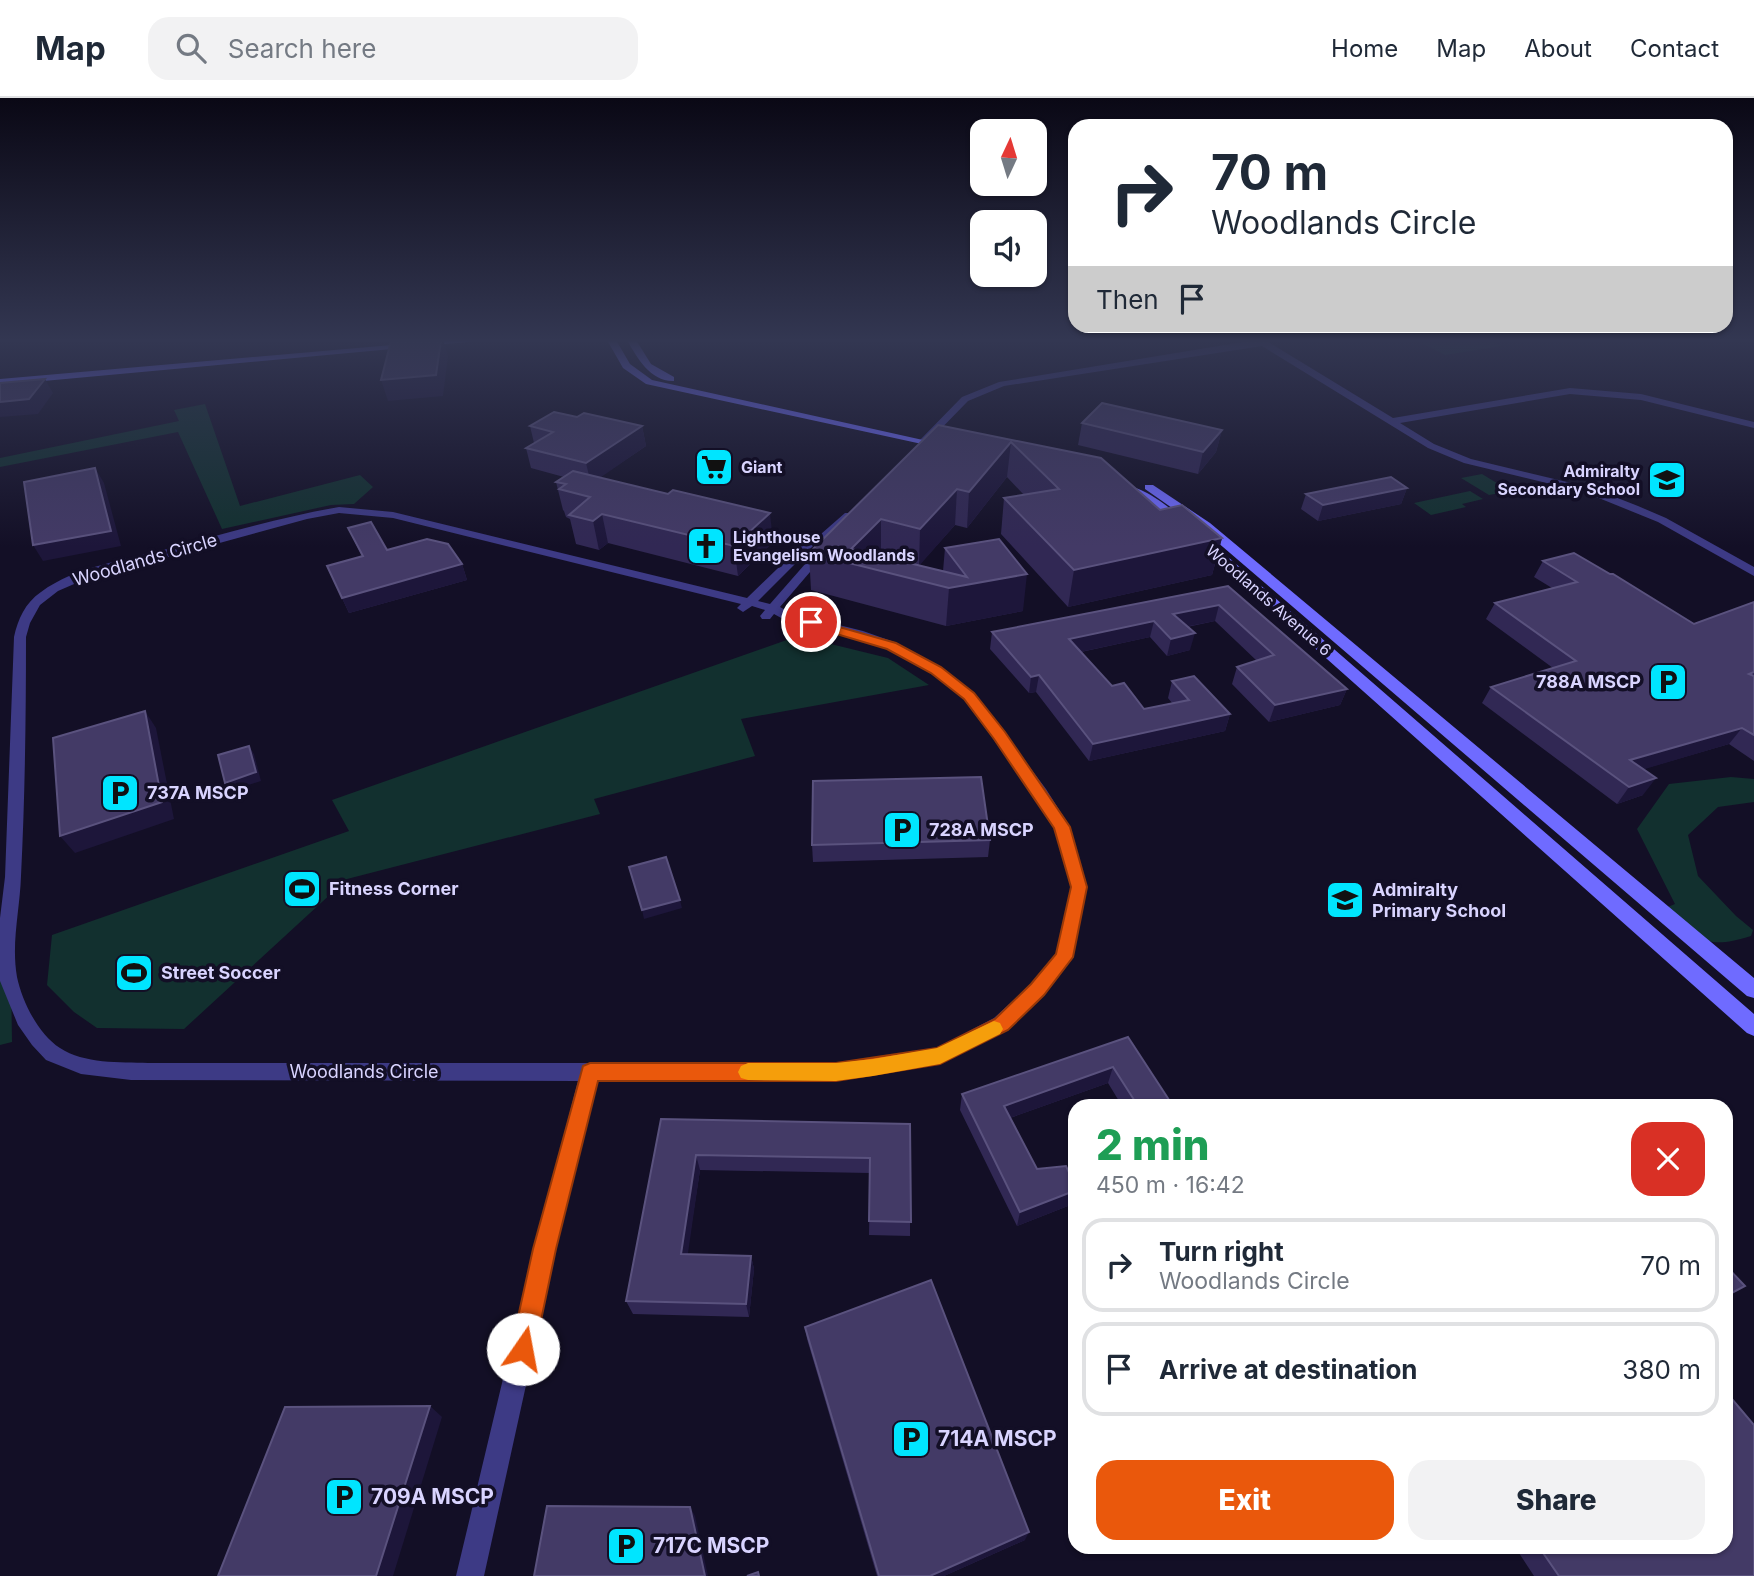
<!DOCTYPE html>
<html lang="en">
<head>
<meta charset="utf-8">
<style>
	body { margin:0; font-family:Inter,sans-serif; background:#f2f2f3; color:#1f2937; height:100vh; display:flex; flex-direction:column; font-size:26px; white-space:nowrap }
	* { box-sizing:border-box; margin:0 }
	p { font-size:23px; color:#747a83 }
	.icon { flex:none; width:38px; height:38px; fill:none; stroke:currentColor; stroke-width:2; stroke-linecap:round; stroke-linejoin:round }
	.map { position:relative; flex:1; overflow:hidden }
	.panel { position:absolute; left:1068px; top:1001px; width:665px; height:455px; display:flex; flex-direction:column; background:#fff; border-radius:21px; box-shadow:0 2px 5px #0004 }
	.panel>* { flex:none }
	.top-card { position:absolute; left:1068px; top:21px; width:665px; height:214px; border-radius:21px; box-shadow:0 2px 5px #0004; background:#fff; color:#1f2937; overflow:hidden }
	.needle { width:46px; rotate:4deg }
	.tools { position:absolute; left:970px; top:21px; display:grid; gap:14px }
	.tools a { display:grid; place-items:center; width:77px; height:77px; border-radius:14px; background:#fff; box-shadow:0 2px 5px #0004; font-size:35px }
	.pin { position:absolute; display:grid; place-items:center; width:60px; height:60px; color:#fff; margin:-30px; border:4px solid #fff; border-radius:50%; box-shadow:0 2px 7px #0007 }
	.me { position:absolute; width:77px; margin:-38px; rotate:12deg; stroke-linejoin:round; filter:drop-shadow(0 0 5px #0008) }
	.turn { display:flex; align-items:center; gap:24px; height:147px; padding:0 28px; font-size:32px }
	.turn .icon { width:91px; height:91px; stroke-width:2.5 }
	.turn b { display:block; font-size:49px; line-height:60px }
	.then { display:flex; align-items:center; height:66px; padding:0 28px; background:#0003; gap:14px; font-size:26px }
	.round { display:grid; place-items:center; flex:none; width:74px; height:74px; border-radius:21px; background:#f2f2f3 }
	.head { display:flex; align-items:center; justify-content:space-between; height:119px; padding:0 28px }
	h1 { font-size:42px; font-weight:800; line-height:52px; color:#1e9e55 }
	.primary-button { display:flex; gap:14px; margin-top:auto; padding:14px 28px }
	.primary-button a { flex:1; height:80px; border-radius:21px; background:#ea580c; color:#fff; font-size:28px; font-weight:800; line-height:80px; text-align:center }
	.primary-button a+a { background:#f2f2f3; color:#1f2937 }
	ul { padding:0; list-style:none }
	li { display:flex; align-items:center; gap:21px; height:94px; margin:0 14px 10px; padding:0 14px; border:4px solid #e0e1e3; border-radius:21px }
	li div { flex:1 }
	li b { display:block; font-size:26px }
	li em { font-style:normal }
	header { display:flex; align-items:center; gap:42px; box-sizing:border-box; height:98px; padding:0 35px; background:#fff; border-bottom:2px solid #e0e1e3 }
	header strong { font-size:33px }
	nav { display:flex; gap:38px; margin-inline-start:auto; font-size:24px }
	.search { width:490px; height:63px; background:#f2f2f3; display:flex; align-items:center; gap:18px; box-sizing:border-box; padding:0 24px; border-radius:21px; color:#747a83; font-size:26px }
	.map>svg:first-child { display:block }
</style>
</head>
<body>
<header>
<strong>Map</strong>
<div class="search"><svg class="icon" aria-label="search" viewBox="0 0 24 24"><circle cx="10" cy="10" r="6"/><path d="M15 15l6 6"/></svg>Search here</div>
<nav><a>Home</a><a>Map</a><a>About</a><a>Contact</a></nav>
</header>
<div class="map">
<svg width="1754" height="1478" viewBox="0 0 1754 1478">
	<rect width="100%" height="100%" fill="#130f26"/>
	<g fill="#12302f">
		<path d="M1416,242H1489L1502,248L1445,257Z"/>
		<path d="M205,306L240,408L360,377L373,389L354,406L331,407L222,431L178,334L0,369V360L179,323L174,312Z"/>
		<path d="M1482,376L1510,393L1489,397L1461,380Z"/>
		<path d="M1470,393L1483,401L1462,406L1466,409L1431,417L1414,405Z"/>
		<path d="M798,538L888,560L929,587L741,621L755,658L594,701L600,716L347,781L184,931L97,930L74,914L47,887L52,837L349,733L332,702Z"/>
		<path d="M1731,679L1754,681V704L1718,709L1688,737L1698,778L1736,818L1753,832L1751,838C1704,853 1698,840 1663,811L1675,806L1637,731L1669,686Z"/>
		<path d="M11,877L12,944L0,947V881Z"/>
	</g>
	<g fill="none" stroke-linecap="round" stroke-linejoin="round">
		<g fill="#3d3a85" fill-rule="evenodd">
			<path d="M1255,242H1265L1393,320L1570,290L1641,296L1754,324V330L1641,302L1570,296L1400,325L1434,346L1471,361L1592,390L1638,408L1666,420L1754,469V478L1658,424L1584,394L1464,365L1428,350L1262,248L1004,288L968,303L928,344L920,342L962,299L999,284Z"/>
			<path d="M339,409L393,414L747,500L806,443L821,436L845,415H853V419L829,440L814,447L758,503L770,506L820,449H828V453L780,509L791,515L863,533L897,545L941,569L974,595L1046,691L1070,729L1087,789L1073,859L1043,896L1008,932L940,966L836,983H598L556,1151L484,1478H456L534,1151L578,983L131,982L81,976L46,962L32,947L18,927L0,883V820L5,779L14,539C18,521 25,505 41,494C76,468 126,462 167,451C224,436 281,419 339,409ZM339,415L393,420L741,506L737,510L743,514L752,508L765,512L760,518L762,521H770L774,516L783,521L855,539L887,551L931,575L964,601L1036,699L1054,729L1071,789L1056,856L1031,886L994,920L937,950L836,965H148C120,964 84,966 60,950C38,936 22,903 17,879C11,845 20,811 21,778C25,699 26,619 26,539L30,525L40,507L58,493L81,483L307,421Z"/>
		</g>
		<g fill="#6f6bff" fill-rule="evenodd">
			<path d="M449,242H489L0,287V281Z"/>
			<path d="M607,242H616L630,266L652,282L950,348L945,351L646,286L623,270Z"/>
			<path d="M627,242H636L651,266L674,279V283C651,284 637,260 627,242Z"/>
			<path d="M1145,387H1153L1210,425L1754,880V900L1747,898L1202,431L1145,391Z"/>
			<path d="M1121,388C1144,385 1179,418 1197,432L1754,916V938L1747,935L1189,438L1147,405L1121,392Z"/>
		</g>
	</g>
	<g fill="#312854">
		<path d="M577,319L642,328L646,348L600,379L773,444L738,478L608,445L599,452L576,446L570,421L566,419L564,413L563,412L556,384L564,379L531,370L526,350L534,345L530,328Z"/>
		<path d="M1082,325L1222,332L1216,354L1198,376L1078,347Z"/>
		<path d="M938,327L1101,360L1160,412L1222,440L1212,477L1068,509L1001,436L1004,400L1024,397L1007,379L967,430L955,427L919,467L943,473L945,450L1023,513L946,528L811,492L809,455Z"/>
		<path d="M1407,390L1401,406L1318,423L1301,411L1306,396Z"/>
		<path d="M348,430L387,452L462,466L467,482L349,515L327,468L362,459Z"/>
		<path d="M1543,463L1694,526L1754,504V663L1729,646L1643,671V697L1617,706L1482,605L1491,589L1553,570L1486,521L1495,505L1552,490L1534,479Z"/>
		<path d="M1228,488L1347,591L1340,607L1269,624L1232,586L1237,569L1257,563L1215,523L1187,529L1190,552L1167,558L1150,539L1081,554L1112,588L1144,611L1172,605L1168,600L1172,583L1230,616L1225,633L1089,663L1036,594L1029,595L990,551L992,534Z"/>
		<path d="M990,742L988,759L813,764L812,747Z"/>
		<path d="M1128,939L1173,1008H1122L1108,985L1010,1020L1037,1071L1073,1106L1017,1128L960,1012L962,996Z"/>
		<path d="M661,1021L910,1026V1138L869,1137L870,1075L700,1072L687,1156L751,1158L754,1171L749,1219L633,1216L626,1203Z"/>
		<path d="M805,1229L1025,1442L944,1478H877L807,1241Z"/>
		<path d="M1515,1449H1726L1754,1478H1534Z"/>
	</g>
	<g fill="#1d163a">
		<path d="M441,242H443L448,258L443,298L388,303L381,282Z"/>
		<path d="M45,281L53,295L38,316L0,319V304Z"/>
		<path d="M642,328L646,348L591,386L586,365Z"/>
		<path d="M1222,332L1216,354L1198,376L1203,354Z"/>
		<path d="M1011,344L1007,379L967,430L969,394Z"/>
		<path d="M95,370L104,385L121,448L43,463L33,447Z"/>
		<path d="M1407,390L1401,406L1318,423L1323,407Z"/>
		<path d="M957,391L955,427L919,468L920,431Z"/>
		<path d="M770,415L773,444L738,478L734,448Z"/>
		<path d="M602,416L608,445L599,452L593,423Z"/>
		<path d="M881,421V458L851,451Z"/>
		<path d="M1222,440L1212,477L1068,509L1074,472Z"/>
		<path d="M462,466L467,482L349,515L342,500Z"/>
		<path d="M1027,476L1023,513L946,528L949,490Z"/>
		<path d="M1219,507L1215,523L1169,532L1173,516Z"/>
		<path d="M1154,523L1150,539L1066,557L1069,541Z"/>
		<path d="M1195,535L1190,552L1167,558L1171,541Z"/>
		<path d="M1039,577L1036,594L1029,595L1031,579Z"/>
		<path d="M1347,591L1340,607L1269,624L1275,607Z"/>
		<path d="M145,613L156,630L174,721L75,755L60,738Z"/>
		<path d="M1230,616L1225,633L1089,663L1093,646Z"/>
		<path d="M1742,630L1729,646L1618,679L1630,662Z"/>
		<path d="M249,648L254,656L261,683L230,693L225,685Z"/>
		<path d="M1656,680L1643,697L1617,706L1629,689Z"/>
		<path d="M680,802L682,810L644,821L642,812Z"/>
		<path d="M1113,969L1108,985L1001,1023L1004,1008Z"/>
		<path d="M696,1057L700,1072L686,1169L681,1156Z"/>
		<path d="M1074,1093L1073,1106L1017,1128L1020,1114Z"/>
		<path d="M751,1158L754,1171L749,1219L746,1206Z"/>
		<path d="M430,1308L442,1319L393,1478H376Z"/>
		<path d="M690,1409L695,1418L708,1478H705Z"/>
		<path d="M1029,1434L1025,1442L944,1478H930Z"/>
	</g>
	<g fill="#433a66" stroke="#5a527e" stroke-width="2">
		<path d="M441,242L436,277L381,282L391,243Z"/>
		<path d="M45,281L29,301L0,304V285Z"/>
		<path d="M1102,305L1222,332L1203,354L1082,325Z"/>
		<path d="M554,314L577,319L584,315L642,328L586,365L526,350L553,334L530,328Z"/>
		<path d="M938,327L1101,360L1160,412L1182,407L1222,440L1074,472L1004,400L1059,391L1011,344L969,394L957,391L920,431L881,421L851,451L967,479L945,450L999,441L1027,476L949,490L809,455Z"/>
		<path d="M95,370L111,433L33,447L24,384Z"/>
		<path d="M573,373L668,396L673,392L770,415L734,448L602,416L593,423L569,417L590,399L559,391L566,386L556,384Z"/>
		<path d="M1391,379L1407,390L1323,407L1306,396Z"/>
		<path d="M371,424L387,452L427,441L448,446L462,466L342,500L327,468L363,458L348,430Z"/>
		<path d="M1574,455L1610,476H1613L1694,526L1754,504V574L1749,576L1754,578V637L1742,630L1630,662L1656,680L1629,689L1491,589L1576,563L1495,505L1577,484L1543,463Z"/>
		<path d="M1228,488L1347,591L1275,607L1237,569L1274,557L1219,507L1173,516L1195,535L1171,541L1154,523L1069,541L1112,588L1124,585L1144,611L1189,602L1172,583L1194,578L1230,616L1093,646L1039,577L1031,579L992,534Z"/>
		<path d="M145,613L162,704L60,738L53,640Z"/>
		<path d="M249,648L256,674L225,685L218,657Z"/>
		<path d="M981,679L990,742L812,747L813,683Z"/>
		<path d="M666,759L680,802L642,812L629,769Z"/>
		<path d="M1128,939L1173,1008H1138L1113,969L1004,1008L1037,1071L1066,1068L1074,1085V1093L1020,1114L962,996Z"/>
		<path d="M661,1021L910,1026L911,1124L869,1123L870,1060L696,1057L681,1156L751,1158L746,1206L626,1203Z"/>
		<path d="M1726,1168L1745,1188L1726,1198Z"/>
		<path d="M931,1182L1029,1434L930,1478H879L805,1229Z"/>
		<path d="M1726,1294L1754,1327V1478H1559L1539,1449H1726Z"/>
		<path d="M430,1308L376,1478H218L285,1309Z"/>
		<path d="M547,1408L690,1409L705,1478H534Z"/>
		<path d="M758,1474L759,1478H747Z"/>
	</g>
	<linearGradient id="sky" x2="0" y2="1"><stop stop-color="#0a0815"/><stop offset="0.54" stop-color="#333752"/><stop offset="1" stop-color="#333752" stop-opacity="0"/></linearGradient>
	<rect width="1754" height="449" fill="url(#sky)"/>
	<path fill="#ea580c" stroke="#983908" stroke-width="2" d="M811,521L896,545L941,569L974,595L1005,634L1070,729L1087,789L1073,859L1044,897L1008,932L940,966L836,983H598L556,1151L535,1251L531,1259L523,1262L514,1259L511,1251L533,1151L583,968L590,965H836L937,950L995,921L1031,886L1056,856L1071,789L1067,775L1054,730L994,641L964,601L931,575L887,551L806,527L805,524Z"/>
	<path fill="#f59e0b" d="M994,923L1000,925L1003,931L1000,936L940,966L873,978L836,983L748,982L741,980L738,974L741,968L748,965H836L873,961L937,950Z"/>
	<defs>
		<symbol id="supermarket-square" viewBox="-11 -11 22 22"><rect x="-9" y="-9" width="18" height="18" rx="4" fill="#00e5ff" stroke="#130f26"/><path d="M-6-5.5h2.5l.6 2H6L4.5 2H-2.5L-4.4-4H-6ZM-1.5 3.2a1.3 1.3 0 1 0 .1 0ZM3 3.2a1.3 1.3 0 1 0 .1 0Z" fill="#111"/></symbol>
		<symbol id="school-square" viewBox="-11 -11 22 22"><rect x="-9" y="-9" width="18" height="18" rx="4" fill="#00e5ff" stroke="#130f26"/><path d="M0-5L7-2L0 1L-7-2ZM-4 1L0 2.5L4 1V4Q0 6-4 4Z" fill="#111"/></symbol>
		<symbol id="church-square" viewBox="-11 -11 22 22"><rect x="-9" y="-9" width="18" height="18" rx="4" fill="#00e5ff" stroke="#130f26"/><path d="M-1.2-6h2.4v3.5h3.3v2.4h-3.3V6h-2.4V-.1h-3.3v-2.4h3.3Z" fill="#111"/></symbol>
		<symbol id="parking-square" viewBox="-11 -11 22 22"><rect x="-9" y="-9" width="18" height="18" rx="4" fill="#00e5ff" stroke="#130f26"/><path d="M-3.5-5.5H1a3.5 3.5 0 0 1 0 7H-1V5.5H-3.5ZM-1-3.4V-.6H.8a1.4 1.4 0 0 0 0-2.8Z" fill="#111"/></symbol>
		<symbol id="stadium-square" viewBox="-11 -11 22 22"><rect x="-9" y="-9" width="18" height="18" rx="4" fill="#00e5ff" stroke="#130f26"/><path d="M0-5a6.5 5 0 1 0 0 10a6.5 5 0 1 0 0-10ZM-3.5-1.8h7v3.6h-7Z" fill="#111"/></symbol>
	</defs>
	<g fill-rule="evenodd">
		<use href="#supermarket-square" x="692" y="347" width="44" height="44"/>
		<use href="#school-square" x="1645" y="360" width="44" height="44"/>
		<use href="#church-square" x="684" y="426" width="44" height="44"/>
		<use href="#parking-square" x="1646" y="562" width="44" height="44"/>
		<use href="#parking-square" x="98" y="673" width="44" height="44"/>
		<use href="#parking-square" x="880" y="710" width="44" height="44"/>
		<use href="#stadium-square" x="280" y="769" width="44" height="44"/>
		<use href="#school-square" x="1323" y="780" width="44" height="44"/>
		<use href="#stadium-square" x="112" y="853" width="44" height="44"/>
		<use href="#parking-square" x="889" y="1319" width="44" height="44"/>
		<use href="#parking-square" x="322" y="1377" width="44" height="44"/>
		<use href="#parking-square" x="604" y="1426" width="44" height="44"/>
	</g>
	<g text-anchor="middle" stroke-width="7" stroke-linejoin="round" paint-order="stroke">
		<g font-size="16" font-weight="bold" fill="#d9d4ff" stroke="#130f26" text-anchor="start">
			<text x="741" y="375">Giant</text>
			<text x="1640" y="379" text-anchor="end">Admiralty<tspan x="1640" dy="18">Secondary School</tspan></text>
			<text x="733" y="445">Lighthouse<tspan x="733" dy="18">Evangelism Woodlands</tspan></text>
		</g>
		<g font-size="16" fill="#d9d4ff" stroke="#130f26">
			<text transform="translate(1269 502) rotate(41)" y="6">Woodlands Avenue 6</text>
		</g>
		<g font-size="18" fill="#d9d4ff" stroke="#130f26">
			<text transform="translate(145 462) rotate(-16)" y="6">Woodlands Circle</text>
			<text x="364" y="980">Woodlands Circle</text>
		</g>
		<g font-size="18" font-weight="bold" fill="#d9d4ff" stroke="#130f26" text-anchor="start">
			<text x="1641" y="590" text-anchor="end">788A MSCP</text>
			<text x="147" y="701">737A MSCP</text>
			<text x="929" y="738">728A MSCP</text>
			<text x="329" y="797">Fitness Corner</text>
			<text x="1372" y="798">Admiralty<tspan x="1372" dy="21">Primary School</tspan></text>
			<text x="161" y="881">Street Soccer</text>
		</g>
		<g font-size="21" font-weight="bold" fill="#d9d4ff" stroke="#130f26" text-anchor="start">
			<text x="938" y="1348">714A MSCP</text>
			<text x="371" y="1406">709A MSCP</text>
			<text x="653" y="1455">717C MSCP</text>
		</g>
	</g>
</svg>
<div class="tools">
<a><svg class="needle" viewBox="-14 -14 28 28"><path d="M0-13l5 13h-10z" fill="#e53935"/><path d="M0 13l5-13h-10z" fill="#747a83"/></svg></a>
<a><svg class="icon" aria-label="sound" viewBox="0 0 24 24"><path d="M4 9h4l5-4v14l-5-4H4zM17 9q2 3 0 6"/></svg></a>
</div>
<div class="pin" style="left:811px;top:524px;background:#d93025"><svg class="icon" aria-label="arrive" viewBox="0 0 24 24"><path d="M6 21V4h12l-3 4 3 4H6"/></svg></div>
<svg class="me" style="left:523px;top:1251px" viewBox="-20 -20 40 40"><circle r="19" fill="#fff"/><path d="M0-13L10 11 0 6-10 11z" fill="#ea580c"/></svg>
<div class="top-card">
<div class="turn"><svg class="icon" aria-label="right" viewBox="0 0 24 24"><path d="M7 20v-9h11M14 6l5 5-5 5"/></svg><div><b>70 m</b>Woodlands Circle</div></div>
<div class="then">Then<svg class="icon" aria-label="arrive" viewBox="0 0 24 24"><path d="M6 21V4h12l-3 4 3 4H6"/></svg></div>
</div>
<section class="panel">
<div class="head"><div><h1>2 min</h1><p>450 m · 16:42</p></div><a class="round" style="background:#d93025;color:#fff"><svg class="icon" aria-label="close" viewBox="0 0 24 24"><path d="M6 6l12 12M18 6L6 18"/></svg></a></div>
<ul>
<li><svg class="icon" aria-label="right" viewBox="0 0 24 24"><path d="M7 20v-9h11M14 6l5 5-5 5"/></svg><div><b>Turn right</b><p>Woodlands Circle</p></div><em>70 m</em></li>
<li><svg class="icon" aria-label="arrive" viewBox="0 0 24 24"><path d="M6 21V4h12l-3 4 3 4H6"/></svg><div><b>Arrive at destination</b></div><em>380 m</em></li>
</ul>
<div class="primary-button"><a>Exit</a><a>Share</a></div>
</section>
</div>
</body>
</html>
